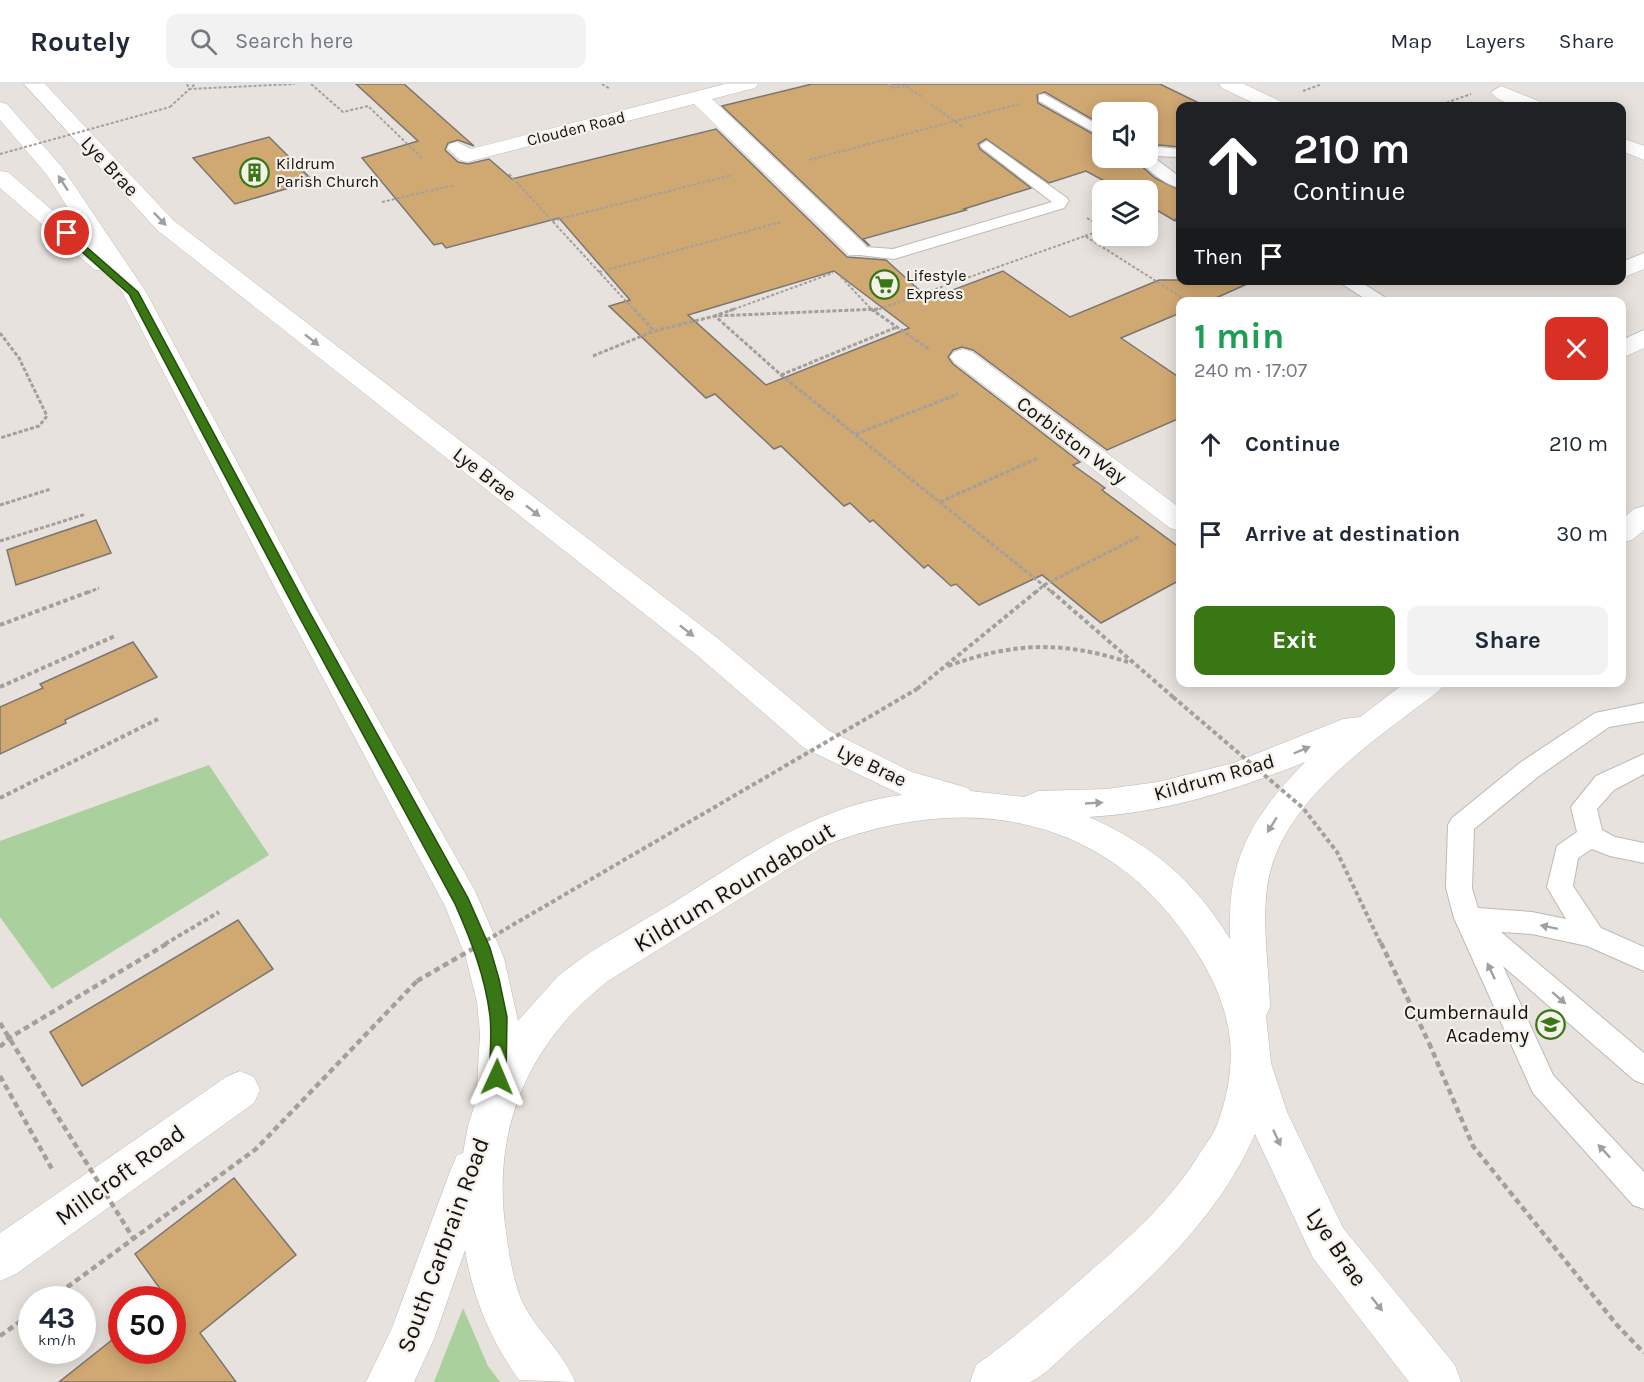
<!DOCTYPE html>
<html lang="en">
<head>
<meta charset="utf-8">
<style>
	body { margin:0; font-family:Karla,sans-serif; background:#f2f2f3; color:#1f2937; height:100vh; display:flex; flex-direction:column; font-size:22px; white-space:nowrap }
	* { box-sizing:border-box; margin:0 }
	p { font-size:20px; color:#747a83 }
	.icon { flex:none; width:33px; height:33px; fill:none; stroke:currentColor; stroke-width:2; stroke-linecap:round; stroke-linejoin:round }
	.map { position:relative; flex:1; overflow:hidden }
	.details { position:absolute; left:1176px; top:213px; width:450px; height:390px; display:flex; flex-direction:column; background:#fff; border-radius:12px; box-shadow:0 3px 15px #0003 }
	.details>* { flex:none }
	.hud { position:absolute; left:1176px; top:18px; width:450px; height:183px; border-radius:12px; box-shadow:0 3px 15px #0003; background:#202124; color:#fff; overflow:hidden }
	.controls { position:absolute; left:1092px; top:18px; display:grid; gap:12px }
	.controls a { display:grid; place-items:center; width:66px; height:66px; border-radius:12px; background:#fff; box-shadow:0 3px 15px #0003; font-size:30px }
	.speed { position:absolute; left:18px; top:1202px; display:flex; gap:12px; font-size:30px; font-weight:700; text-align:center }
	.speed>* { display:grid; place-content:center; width:78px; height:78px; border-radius:50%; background:#fff; box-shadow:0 3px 15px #0003; line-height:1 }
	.speed small { font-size:15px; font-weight:400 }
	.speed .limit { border:9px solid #d22; background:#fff; color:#111 }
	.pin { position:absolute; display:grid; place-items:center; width:51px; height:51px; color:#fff; margin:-26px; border:3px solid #fff; border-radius:50%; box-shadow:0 2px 6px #0007 }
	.me { position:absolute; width:66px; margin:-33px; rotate:1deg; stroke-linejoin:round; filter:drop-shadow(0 0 4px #0008) }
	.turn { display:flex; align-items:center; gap:21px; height:126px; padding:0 18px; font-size:27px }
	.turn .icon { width:78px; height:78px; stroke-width:2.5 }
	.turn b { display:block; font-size:42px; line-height:51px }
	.then { display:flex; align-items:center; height:57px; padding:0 18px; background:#0003; gap:12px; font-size:22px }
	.round { display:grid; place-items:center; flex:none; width:63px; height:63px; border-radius:12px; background:#f2f2f3 }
	.summary { display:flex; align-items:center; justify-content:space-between; height:102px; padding:0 18px }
	h1 { font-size:36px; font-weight:700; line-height:45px; color:#1e9e55 }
	.primary-button { display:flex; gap:12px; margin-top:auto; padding:12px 18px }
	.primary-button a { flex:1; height:69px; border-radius:12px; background:#387713; color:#fff; font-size:24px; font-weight:700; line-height:69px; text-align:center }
	.primary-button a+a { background:#f2f2f3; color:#1f2937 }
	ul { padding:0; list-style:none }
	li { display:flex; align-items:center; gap:18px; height:90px; padding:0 18px }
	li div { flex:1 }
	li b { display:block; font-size:22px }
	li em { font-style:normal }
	header { display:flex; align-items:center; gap:36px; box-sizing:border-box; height:84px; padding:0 30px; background:#fff; border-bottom:2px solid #e0e1e3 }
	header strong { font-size:28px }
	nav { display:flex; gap:33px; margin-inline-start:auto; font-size:21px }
	.search { width:420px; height:54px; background:#f2f2f3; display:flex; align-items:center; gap:15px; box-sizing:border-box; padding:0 21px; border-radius:12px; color:#747a83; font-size:22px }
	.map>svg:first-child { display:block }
</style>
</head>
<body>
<header>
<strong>Routely</strong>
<div class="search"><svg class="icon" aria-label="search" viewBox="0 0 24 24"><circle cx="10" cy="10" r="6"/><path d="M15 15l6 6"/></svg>Search here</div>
<nav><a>Map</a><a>Layers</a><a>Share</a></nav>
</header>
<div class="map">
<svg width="1644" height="1298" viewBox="0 0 1644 1298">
	<rect width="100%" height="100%" fill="#e7e2dd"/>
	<g fill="#a9d09d">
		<path d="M209,681L269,771L52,905L0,833V757Z"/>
		<path d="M463,1224L488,1282L500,1298H434Z"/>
	</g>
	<g fill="#d0a872" stroke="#7a7671" stroke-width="1.5" fill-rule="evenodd">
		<path d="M356,0H404L474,62L458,56L448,59L445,66L458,78L468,80L489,75L512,95L716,45L847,173L886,176L929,215L1003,187L1070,233L1159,196H1256L1207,218H1180V229L1121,254L1180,294V334L1107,366L973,266L962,263L953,266L948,273L953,280L1080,378L1073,381L1105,404L1102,406L1180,464V496L1101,539L1042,491L979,521L956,500L951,502L928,481L924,484L873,436L870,438L850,419L844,422L781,362L774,365L715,310L706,314L609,222L630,216L559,134L446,164L442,159L434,161L362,74L418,57ZM834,187L909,244L766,301L688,231Z"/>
		<path d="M812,0H1160L1205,22H1180V63L1148,60V28H1102V41L1045,8L1037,11L1038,19L1102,55V74H1137L1138,79L1155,94L1180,106V127L1175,137L1148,121V106H1121L1086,87L1049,99L986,55L978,60L980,65L1031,104L964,125L966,126L863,155L869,161H868L722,22Z"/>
		<path d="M269,53L313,97L235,120L193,74Z"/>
		<path d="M96,436L111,469L16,501L7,466Z"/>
		<path d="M133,558L157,593L65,636L66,639L0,670V623L43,604L40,600Z"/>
		<path d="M238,836L273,885L82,1002L50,948Z"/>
		<path d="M234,1094L296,1171L200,1249L236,1298H59L122,1248V1266H172V1215H163L166,1213L135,1170Z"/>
	</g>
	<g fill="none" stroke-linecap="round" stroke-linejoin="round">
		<defs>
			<g id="lane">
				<path d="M1044,10L1102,43V53L1039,17V11Z"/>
				<path d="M987,57L1067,114L1069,117L1064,124L894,175L851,170L849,166L851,162L893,165L1052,118L982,64L980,61Z"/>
				<path d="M1148,62L1180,65V73L1152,72L1180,93V104C1166,101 1146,86 1139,74H1148Z"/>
				<path d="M1336,196H1358L1392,218H1370Z"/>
				<path d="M1644,619V637L1609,643L1539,692L1474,745L1472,804L1478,824L1532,828L1566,835L1547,803L1557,762L1577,748L1571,723L1596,692L1644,670V690L1614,706L1597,725L1602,746L1615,753L1644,759V779L1610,772L1592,765L1578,774L1573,802L1601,844L1644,863V887L1587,862L1532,850L1501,848L1644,969V1000L1634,996L1503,882L1553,991L1644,1088V1125L1633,1121L1533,1009L1454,834L1446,804L1448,741L1452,734L1521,678L1595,629Z"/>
			</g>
			<g id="street">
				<path d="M725,0H758L755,4L712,15L865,161L868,166L865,171H849L694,20L467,78L460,76L447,64L450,60L457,58L471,65Z"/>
				<path d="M1219,0H1244L1282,18L1285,22H1260L1222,4Z"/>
				<path d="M1501,2L1541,18L1544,22C1528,24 1502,23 1491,8Z"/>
				<path d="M1622,54L1644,62V76L1622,67Z"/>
				<path d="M1644,169V185L1622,194V178Z"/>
				<path d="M1644,246V264L1622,274V256Z"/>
				<path d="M963,265L972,268L1180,424V447L1170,444L954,278L950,273L954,268Z"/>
				<path d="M240,987L254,993L260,1006L254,1019L16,1190L0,1197V1149L226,993Z"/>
			</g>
			<g id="secondary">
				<path d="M24,0H45L173,136L720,556L828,646L912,688L968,704L970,707L1024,713L1038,707L1106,705L1158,698L1233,679L1343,635L1360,633L1406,598H1445L1440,606C1376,656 1278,717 1267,804C1262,843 1269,884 1270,923L1266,932L1271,979L1287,1028L1343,1144L1455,1281L1461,1298H1409L1313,1174L1255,1050C1216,1139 1144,1201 1072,1264C1063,1272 1040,1296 1029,1298C1012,1298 988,1298 970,1298L976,1281C1015,1253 1051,1222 1087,1190C1129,1154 1171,1117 1200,1069C1206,1060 1213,1051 1217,1041C1241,976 1233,926 1197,869C1113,732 970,705 826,761L608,897C527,960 491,1047 506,1148C509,1171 513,1194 521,1215C535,1246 563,1267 575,1298L519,1296C491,1257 473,1214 465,1166L434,1255L414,1298H366L392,1244L451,1085L457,1071L463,1069L468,1042L479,1007L477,1002L480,950L477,918L466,874L445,822L287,527L122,208L108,187L95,186L0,104V87L8,88L90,159L47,91L0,36V18L7,20L62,83L146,208L317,527L475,807L504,874L518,937L558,892L582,874C612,854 645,836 676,817C746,773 818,721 902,711L804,664L698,572L157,146ZM1305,678C1250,735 1227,775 1230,855C1193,795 1152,761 1089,733C1164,729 1236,706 1305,678Z"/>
				<path d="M1644,422V446L1632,456L1622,458V435L1634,425Z"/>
			</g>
		</defs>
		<use href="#lane" stroke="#beb9b4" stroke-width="2"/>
		<use href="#street" stroke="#beb9b4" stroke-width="1"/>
		<use href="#secondary" stroke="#beb9b4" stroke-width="1"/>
		<g stroke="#a39f9b" stroke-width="2" stroke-dasharray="3 2" stroke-linecap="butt">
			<path d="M187,0L189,5L295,0"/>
			<path d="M311,0L343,28L368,22L423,75"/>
			<path d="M602,0L610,5"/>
			<path d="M888,0L894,4L906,2L922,13"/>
			<path d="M1303,7L1322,0"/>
			<path d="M931,20L964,44"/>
			<path d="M1437,22L1471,10"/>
			<path d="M170,23L195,0"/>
			<path d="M809,76L1019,20"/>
			<path d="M509,90L635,227"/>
			<path d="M382,118L455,101"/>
			<path d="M1148,130L1157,127"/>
			<path d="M1087,134L1102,143"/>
			<path d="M552,137L732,91"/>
			<path d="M1085,152L1102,146"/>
			<path d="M599,188L781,138"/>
			<path d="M841,193L873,227"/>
			<path d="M729,227L833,189"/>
			<path d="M874,227L1085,152L1189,218"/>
		</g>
		<g stroke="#a39f9b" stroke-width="3" stroke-dasharray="4 2" stroke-linecap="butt">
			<path d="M634,225L654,247L715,232L878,225"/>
			<path d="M734,225L715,232L781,291L1053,509"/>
			<path d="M871,225L930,266"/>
			<path d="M0,249L19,274L47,332L39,342L0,354"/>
			<path d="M593,272L654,247"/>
			<path d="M781,291L897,243"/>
			<path d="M856,350L958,310"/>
			<path d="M940,418L1038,374"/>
			<path d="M0,421L51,405"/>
			<path d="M0,457L86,430"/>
			<path d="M87,509L99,504"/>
			<path d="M1035,509L1044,501L1140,452"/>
		</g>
		<g stroke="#a39f9b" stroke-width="4" stroke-dasharray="4.5 3" stroke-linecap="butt">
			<path d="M1051,507L1173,613"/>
			<path d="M0,541L91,507"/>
			<path d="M948,582C1014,558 1062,557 1128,578"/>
			<path d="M0,603L115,552"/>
			<path d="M917,605L1037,507"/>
			<path d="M0,714L158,635"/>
			<path d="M165,860L219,828"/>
		</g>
		<g stroke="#a39f9b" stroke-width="4.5" stroke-dasharray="6 4" stroke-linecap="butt">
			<path d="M0,939L16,965"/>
			<path d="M1429,959L1473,1062L1617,1241L1644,1269"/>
			<path d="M0,963L9,954L168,859"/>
			<path d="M0,992L52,1085"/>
			<path d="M51,1215L256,1065L417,897"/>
			<path d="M0,1252L32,1229"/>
		</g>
		<use href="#lane" fill="#fff" fill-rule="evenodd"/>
		<use href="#street" fill="#fff" fill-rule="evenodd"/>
		<use href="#secondary" fill="#fff" fill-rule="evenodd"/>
		<path stroke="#a39f9b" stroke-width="2" stroke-dasharray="3 2" stroke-linecap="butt" d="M0,70L170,23"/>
		<g stroke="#a39f9b" stroke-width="4" stroke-dasharray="4.5 3" stroke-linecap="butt">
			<path d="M1173,613L1303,724L1337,768L1381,860"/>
			<path d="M480,860L917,605"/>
		</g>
		<g stroke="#a39f9b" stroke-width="4.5" stroke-dasharray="6 4" stroke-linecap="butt">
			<path d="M1381,859L1429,959"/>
			<path d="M417,897L483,859"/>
			<path d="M16,965L133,1154"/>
		</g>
	</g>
	<defs><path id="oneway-solid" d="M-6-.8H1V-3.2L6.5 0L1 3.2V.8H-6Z" transform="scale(1.5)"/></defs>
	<g fill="#a1a0a0">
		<use href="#oneway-solid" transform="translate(63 99) rotate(-123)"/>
		<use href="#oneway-solid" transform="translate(160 135) rotate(46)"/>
		<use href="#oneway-solid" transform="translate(312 256) rotate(38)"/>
		<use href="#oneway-solid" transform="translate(533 427) rotate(38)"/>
		<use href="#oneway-solid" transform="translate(687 547) rotate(38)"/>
		<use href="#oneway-solid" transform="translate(1302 666) rotate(-23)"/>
		<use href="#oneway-solid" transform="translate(1094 719) rotate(-3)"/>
		<use href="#oneway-solid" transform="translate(1272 741) rotate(122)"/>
		<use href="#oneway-solid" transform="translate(1549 843) rotate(-168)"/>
		<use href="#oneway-solid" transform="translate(1491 887) rotate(-115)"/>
		<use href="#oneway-solid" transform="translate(1559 914) rotate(41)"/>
		<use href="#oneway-solid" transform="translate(1277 1054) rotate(65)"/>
		<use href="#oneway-solid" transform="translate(1604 1067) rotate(-133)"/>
		<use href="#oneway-solid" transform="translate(1377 1220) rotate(52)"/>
	</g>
	<path fill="#387713" stroke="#244d0c" stroke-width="1.5" d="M67,146L138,208L309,527L468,814L490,864L499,895L507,933L506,993L503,998L497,1001L492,998L489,993C490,973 492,952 490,932C485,892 471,856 455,820L296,527L129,210L63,151V147Z"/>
	<defs>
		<symbol id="building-ring" viewBox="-11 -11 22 22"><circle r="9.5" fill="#f4f0ea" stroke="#387713" stroke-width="1.5"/><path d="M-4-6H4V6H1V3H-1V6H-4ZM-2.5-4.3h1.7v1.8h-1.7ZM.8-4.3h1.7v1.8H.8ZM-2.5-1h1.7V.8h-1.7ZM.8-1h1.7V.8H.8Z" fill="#387713"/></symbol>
		<symbol id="supermarket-ring" viewBox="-11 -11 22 22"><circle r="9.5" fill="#f4f0ea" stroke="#387713" stroke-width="1.5"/><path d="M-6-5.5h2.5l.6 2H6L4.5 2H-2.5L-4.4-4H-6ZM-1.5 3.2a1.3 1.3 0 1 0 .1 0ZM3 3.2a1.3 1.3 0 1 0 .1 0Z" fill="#387713"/></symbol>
		<symbol id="school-ring" viewBox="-11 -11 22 22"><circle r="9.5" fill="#f4f0ea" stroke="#387713" stroke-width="1.5"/><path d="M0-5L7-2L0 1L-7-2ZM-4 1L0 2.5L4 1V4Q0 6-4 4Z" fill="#387713"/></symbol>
	</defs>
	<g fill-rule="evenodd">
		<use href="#building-ring" x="238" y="72" width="33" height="33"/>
		<use href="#supermarket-ring" x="868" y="184" width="33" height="33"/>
		<use href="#school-ring" x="1534" y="924" width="33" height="33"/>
	</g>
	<g text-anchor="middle" stroke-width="4.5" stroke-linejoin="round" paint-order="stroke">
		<g font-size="16" fill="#141211" stroke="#f4f0ea">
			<text transform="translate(576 44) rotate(-14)" y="6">Clouden Road</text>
		</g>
		<g font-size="16" fill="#141211" stroke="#f4f0ea" text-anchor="start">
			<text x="276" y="85">Kildrum<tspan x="276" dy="18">Parish Church</tspan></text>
			<text x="906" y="197">Lifestyle<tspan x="906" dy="18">Express</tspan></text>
		</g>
		<g font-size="20" fill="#141211" stroke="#f4f0ea">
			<text transform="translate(110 82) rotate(47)" y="7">Lye Brae</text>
			<text transform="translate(1072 356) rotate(37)" y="7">Corbiston Way</text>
			<text transform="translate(485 390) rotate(38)" y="7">Lye Brae</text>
			<text transform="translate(872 681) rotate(25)" y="7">Lye Brae</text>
			<text transform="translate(1214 693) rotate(-16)" y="7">Kildrum Road</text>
		</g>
		<g font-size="20" fill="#141211" stroke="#f4f0ea" text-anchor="end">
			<text x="1529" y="935">Cumbernauld<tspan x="1529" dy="23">Academy</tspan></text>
		</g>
		<g font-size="24" fill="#141211" stroke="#f4f0ea">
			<text transform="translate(734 803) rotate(-31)" y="8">Kildrum Roundabout</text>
			<text transform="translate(120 1091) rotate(-36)" y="8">Millcroft Road</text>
			<text transform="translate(443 1161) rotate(-70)" y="8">South Carbrain Road</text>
			<text transform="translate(1337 1163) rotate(56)" y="8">Lye Brae</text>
		</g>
	</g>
</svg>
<div class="controls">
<a><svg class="icon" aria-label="sound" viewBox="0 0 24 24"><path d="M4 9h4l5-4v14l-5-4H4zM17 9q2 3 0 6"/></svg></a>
<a><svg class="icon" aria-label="layers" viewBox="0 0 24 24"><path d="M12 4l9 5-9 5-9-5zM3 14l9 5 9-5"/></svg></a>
</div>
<div class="speed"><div>43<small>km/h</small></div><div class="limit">50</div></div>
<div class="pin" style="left:67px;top:149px;background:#d93025"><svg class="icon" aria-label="arrive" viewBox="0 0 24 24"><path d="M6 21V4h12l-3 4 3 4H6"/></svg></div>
<svg class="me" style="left:497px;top:993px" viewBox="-20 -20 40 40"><path d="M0-17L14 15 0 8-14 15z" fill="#387713" stroke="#fff" stroke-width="4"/></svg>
<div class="hud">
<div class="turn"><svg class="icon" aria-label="ahead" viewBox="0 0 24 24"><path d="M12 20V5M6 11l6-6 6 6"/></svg><div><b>210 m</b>Continue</div></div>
<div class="then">Then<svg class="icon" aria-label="arrive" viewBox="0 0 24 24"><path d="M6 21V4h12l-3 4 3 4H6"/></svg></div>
</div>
<section class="details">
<div class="summary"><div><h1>1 min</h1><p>240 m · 17:07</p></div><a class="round" style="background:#d93025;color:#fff"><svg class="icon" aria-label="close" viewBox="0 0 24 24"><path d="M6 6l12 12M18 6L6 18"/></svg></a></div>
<ul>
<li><svg class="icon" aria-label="ahead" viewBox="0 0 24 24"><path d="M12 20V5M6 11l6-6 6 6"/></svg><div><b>Continue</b></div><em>210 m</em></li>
<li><svg class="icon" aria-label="arrive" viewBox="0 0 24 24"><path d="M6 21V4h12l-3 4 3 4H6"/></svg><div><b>Arrive at destination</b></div><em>30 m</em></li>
</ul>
<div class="primary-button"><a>Exit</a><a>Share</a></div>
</section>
</div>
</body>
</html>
